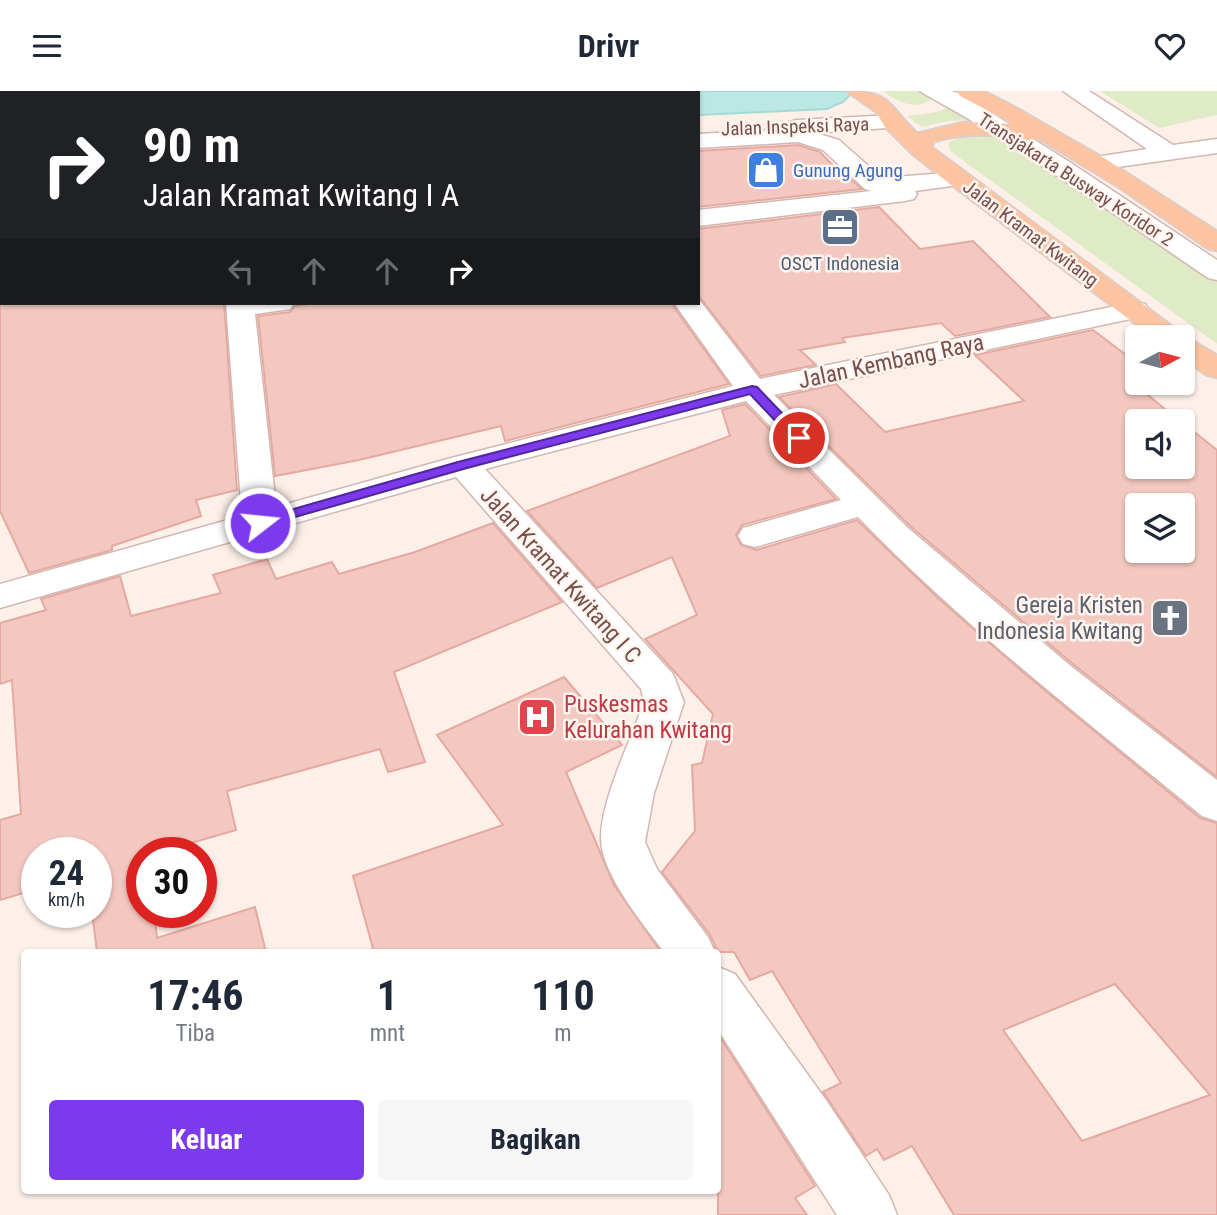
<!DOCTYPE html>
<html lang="id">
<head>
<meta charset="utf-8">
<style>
	body { margin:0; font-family:"Roboto Condensed",sans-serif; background:#f6f6f7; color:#1f2937; height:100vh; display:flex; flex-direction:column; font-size:26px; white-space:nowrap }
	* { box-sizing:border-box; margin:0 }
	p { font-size:23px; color:#747a83 }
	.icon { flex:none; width:38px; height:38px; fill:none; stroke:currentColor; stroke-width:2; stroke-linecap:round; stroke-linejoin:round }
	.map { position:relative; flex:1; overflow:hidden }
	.panel { position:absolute; left:21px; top:858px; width:700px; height:245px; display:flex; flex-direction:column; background:#fff; border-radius:7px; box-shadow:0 2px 5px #0004 }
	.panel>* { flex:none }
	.top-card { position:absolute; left:0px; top:0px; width:700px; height:214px; box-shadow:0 2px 5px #0004; background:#202124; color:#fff; overflow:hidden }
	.needle { width:46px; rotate:83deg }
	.fabs { position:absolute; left:1125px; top:234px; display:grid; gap:14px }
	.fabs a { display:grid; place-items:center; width:70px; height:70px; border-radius:7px; background:#fff; box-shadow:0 2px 5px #0004; font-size:35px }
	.speed { position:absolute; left:21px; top:746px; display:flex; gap:14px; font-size:35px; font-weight:700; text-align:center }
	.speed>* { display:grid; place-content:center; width:91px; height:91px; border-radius:50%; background:#fff; box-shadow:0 2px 5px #0004; line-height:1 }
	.speed small { font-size:18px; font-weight:400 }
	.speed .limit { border:10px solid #d22; background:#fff; color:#111 }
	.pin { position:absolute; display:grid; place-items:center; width:60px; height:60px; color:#fff; margin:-30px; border:4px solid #fff; border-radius:50%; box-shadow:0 2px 7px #0007 }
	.me { position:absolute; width:77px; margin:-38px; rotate:74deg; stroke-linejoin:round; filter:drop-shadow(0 0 5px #0008) }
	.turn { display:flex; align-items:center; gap:24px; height:147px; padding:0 28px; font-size:32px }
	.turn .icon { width:91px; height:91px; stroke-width:2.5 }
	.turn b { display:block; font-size:49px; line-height:60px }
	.lanes { display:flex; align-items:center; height:66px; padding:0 28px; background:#0003; justify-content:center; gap:35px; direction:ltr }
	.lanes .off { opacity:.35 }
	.eta { display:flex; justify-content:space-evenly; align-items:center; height:119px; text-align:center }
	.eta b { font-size:42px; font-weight:700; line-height:49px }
	.action { display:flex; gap:14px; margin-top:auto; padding:14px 28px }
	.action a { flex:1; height:80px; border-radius:7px; background:#7c3aed; color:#fff; font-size:28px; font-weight:700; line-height:80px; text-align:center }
	.action a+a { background:#f6f6f7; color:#1f2937 }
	header { display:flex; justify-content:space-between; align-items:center; height:91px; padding:0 28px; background:#fff; font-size:32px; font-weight:700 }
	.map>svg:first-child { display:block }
</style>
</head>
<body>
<header><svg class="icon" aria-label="menu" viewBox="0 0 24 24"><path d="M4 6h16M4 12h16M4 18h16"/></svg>Drivr<svg class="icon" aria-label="heart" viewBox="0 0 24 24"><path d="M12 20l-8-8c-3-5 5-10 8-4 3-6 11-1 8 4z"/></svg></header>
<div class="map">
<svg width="1217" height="1124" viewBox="0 0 1217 1124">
	<rect width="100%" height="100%" fill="#fdf0e9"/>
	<g fill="#dfebc6">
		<path d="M883,0H921L933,7C916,21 898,11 883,0Z"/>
		<path d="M1100,0H1217V24L1159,37Z"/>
		<path d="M950,16L974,29L949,30L922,36L907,25L937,21Z"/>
		<path d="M983,42L1001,48L1217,188V253L950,60L948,52L964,44Z"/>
	</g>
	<g fill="#bce8e3" stroke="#a2dad4" stroke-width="2">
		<path d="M223,0H564L609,2H236Z"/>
		<path d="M711,0H854L843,11L827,18L698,24V2H670Z"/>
	</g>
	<g fill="#f3c8c0" stroke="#e6a9a0" stroke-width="2" fill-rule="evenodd">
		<path d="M798,54L820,61L845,87H849L862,98L698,116V60Z"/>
		<path d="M879,116L920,158L973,150L1050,226L955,245L941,232L842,247L845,251L800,259L816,274L761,285L698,204V138Z"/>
		<path d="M0,212H224L237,399L196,409L201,425L112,455V459L29,482L0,420Z"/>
		<path d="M317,212H671L729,293L505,350L501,335L359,369L275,385L258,225L290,221L295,215Z"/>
		<path d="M1093,239L1138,273V296L1181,331H1138V376H1183V332L1217,359V686L1074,574L910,435L779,306L836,293L885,341L1024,310L975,264ZM1138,415H1183V460H1138Z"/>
		<path d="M745,313L836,408L742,434L736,444L741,454L756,459L857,429L938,507L1024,582L1200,727L1217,732V1124H954L912,1055L884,1069L877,1058L866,1065L823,1001L841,992L772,880L750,889L734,861H718L710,844L662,781L695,740L692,674L702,672L713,623L645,548L697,524L672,466L597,497L527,420L730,345L722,319ZM1115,893L1210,1004L1082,1050L1003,939Z"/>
		<path d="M493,432L562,511L394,581L425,671L388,681L380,658L227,700L236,739L160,761H142V821H154L157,847L255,816L266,861H97L92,821H96V761H37V798L0,809V729L21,723L12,589L0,593V532L46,519L41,508L120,485L131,525L221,502L213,484L267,468L276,488L332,471L339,483L415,461Z"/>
		<path d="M564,586L622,654L566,681L614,794L661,861H374L353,785L503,734L437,644Z"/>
		<path d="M718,943L815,1095L795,1107L807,1124H718Z"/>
	</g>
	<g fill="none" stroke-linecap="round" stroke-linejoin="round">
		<defs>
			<g id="minor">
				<path d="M74,0H96L72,2Z"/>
				<path d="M136,0H176L178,2H138Z"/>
				<path d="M920,0H951L961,3L1068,70L1217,169V189L1208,187C1131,134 1054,82 975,32C967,26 923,3 920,0Z"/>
				<path d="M1063,0H1089L1173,54L1217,48V62L1097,79L1089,77L1085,72L1089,67L1147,58Z"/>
				<path d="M893,24L901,26L904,31L901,36L816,42L839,49L882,87L958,81L966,83L970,88L966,93L915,100L917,103L914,108L905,110L698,135V119L871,100L865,98L823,59L798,51L698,57V43L787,38L789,31L797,29Z"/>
				<path d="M0,88H2L0,104Z"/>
				<path d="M698,207L760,288L1135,211L1145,213L1149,219L1145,225L1135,227L774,304L908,437L1072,576L1217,689V730L1202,725C1086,630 962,534 858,426L755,456L743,453L738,445L743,437L841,409L746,310L485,378L673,583L684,611L654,702L645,751L657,778L708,846L715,861H664C644,834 602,784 601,749C600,710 631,649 644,611L641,598L456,386L0,517V493L242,425L226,212H294L290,218L255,223L276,416L451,367L733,295L674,212H698Z"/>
				<path d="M718,876L735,883L826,1009L889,1104L897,1124H837L718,939Z"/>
			</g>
			<path id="major" d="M846,0C892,0 888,14 917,42L964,31L1014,33L960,5L957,0H984L1008,12L1104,67L1217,140V160L1208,158L1118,96L1039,48C1026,51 1013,47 1001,45C978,43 956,44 934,51L932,56L1187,246L1217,264V287L1206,284L1183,268V247H1154L950,93L912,63L885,36L876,21Z"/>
		</defs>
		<use href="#minor" stroke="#d2b7b1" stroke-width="3"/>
		<use href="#major" stroke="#d9cecd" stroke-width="3"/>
		<use href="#minor" fill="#fff" fill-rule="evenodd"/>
		<use href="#major" fill="#fcc4a1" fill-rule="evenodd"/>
	</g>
	<path fill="#7c3aed" stroke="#51269a" stroke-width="2" d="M752,295L757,296L803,344V350H794L750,303L467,377L260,436L253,432L255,429L458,371Z"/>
	<defs>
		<symbol id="shop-square" viewBox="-11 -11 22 22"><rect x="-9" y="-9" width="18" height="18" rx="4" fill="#3f7fe0" stroke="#fff5f0"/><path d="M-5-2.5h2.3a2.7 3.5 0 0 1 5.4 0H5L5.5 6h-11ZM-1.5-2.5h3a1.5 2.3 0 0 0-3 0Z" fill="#fff"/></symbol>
		<symbol id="office-square" viewBox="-11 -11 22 22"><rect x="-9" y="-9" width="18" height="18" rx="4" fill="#5c6f8a" stroke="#fff5f0"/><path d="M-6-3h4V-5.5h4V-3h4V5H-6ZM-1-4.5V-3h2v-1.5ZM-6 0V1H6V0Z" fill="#fff"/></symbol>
		<symbol id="church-square" viewBox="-11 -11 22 22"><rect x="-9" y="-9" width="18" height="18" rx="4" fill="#6b7280" stroke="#fff5f0"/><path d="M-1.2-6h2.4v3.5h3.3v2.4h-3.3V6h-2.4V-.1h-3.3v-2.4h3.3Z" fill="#fff"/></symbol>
		<symbol id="hospital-square" viewBox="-11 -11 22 22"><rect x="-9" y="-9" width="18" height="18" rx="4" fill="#e0444e" stroke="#fff5f0"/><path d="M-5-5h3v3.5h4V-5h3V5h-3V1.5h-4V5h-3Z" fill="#fff"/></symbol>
	</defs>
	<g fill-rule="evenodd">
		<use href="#shop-square" x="744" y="57" width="44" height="44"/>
		<use href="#office-square" x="818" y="114" width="44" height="44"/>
		<use href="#church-square" x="1148" y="505" width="44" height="44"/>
		<use href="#hospital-square" x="515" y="604" width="44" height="44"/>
	</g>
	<g text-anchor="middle" stroke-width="5" stroke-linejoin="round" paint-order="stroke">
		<g font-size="19" fill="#78504b" stroke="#fff5f0">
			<text transform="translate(795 35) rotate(-2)" y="7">Jalan Inspeksi Raya</text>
			<text transform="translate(1076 88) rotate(33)" y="7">Transjakarta Busway Koridor 2</text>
			<text transform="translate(1031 142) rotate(37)" y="7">Jalan Kramat Kwitang</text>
		</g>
		<g font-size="19" fill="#366cbe" stroke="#fff5f0" text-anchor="start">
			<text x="793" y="86">Gunung Agung</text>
		</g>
		<g font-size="19" fill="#4e5e75" stroke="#fff5f0">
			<text x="840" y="179">OSCT Indonesia</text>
		</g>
		<g font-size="23" fill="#78504b" stroke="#fff5f0">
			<text transform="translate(891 270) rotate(-12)" y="8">Jalan Kembang Raya</text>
			<text transform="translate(561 484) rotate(48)" y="8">Jalan Kramat Kwitang I C</text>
		</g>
		<g font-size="23" fill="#5b616d" stroke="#fff5f0" text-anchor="end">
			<text x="1143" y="522">Gereja Kristen<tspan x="1143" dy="26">Indonesia Kwitang</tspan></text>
		</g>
		<g font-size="23" fill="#be3a42" stroke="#fff5f0" text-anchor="start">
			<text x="564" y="621">Puskesmas<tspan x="564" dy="26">Kelurahan Kwitang</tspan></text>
		</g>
	</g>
</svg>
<div class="fabs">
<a><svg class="needle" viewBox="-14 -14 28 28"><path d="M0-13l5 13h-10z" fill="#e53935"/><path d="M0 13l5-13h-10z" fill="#747a83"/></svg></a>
<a><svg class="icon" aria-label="sound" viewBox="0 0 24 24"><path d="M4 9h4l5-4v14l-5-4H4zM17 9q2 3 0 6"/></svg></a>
<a><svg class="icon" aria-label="layers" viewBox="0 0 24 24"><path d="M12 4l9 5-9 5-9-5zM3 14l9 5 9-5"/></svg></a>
</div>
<div class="speed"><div>24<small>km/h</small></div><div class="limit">30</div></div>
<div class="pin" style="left:799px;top:347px;background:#d93025"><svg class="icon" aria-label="arrive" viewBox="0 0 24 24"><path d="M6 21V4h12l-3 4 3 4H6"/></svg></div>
<svg class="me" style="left:260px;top:432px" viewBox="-20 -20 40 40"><circle r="17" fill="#7c3aed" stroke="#fff" stroke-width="3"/><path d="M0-11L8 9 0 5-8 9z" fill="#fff"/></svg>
<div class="top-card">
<div class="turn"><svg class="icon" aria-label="right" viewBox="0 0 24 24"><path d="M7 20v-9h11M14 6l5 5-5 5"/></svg><div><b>90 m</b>Jalan Kramat Kwitang I A</div></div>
<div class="lanes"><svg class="icon off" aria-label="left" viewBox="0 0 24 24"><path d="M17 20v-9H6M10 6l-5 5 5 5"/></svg><svg class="icon off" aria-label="ahead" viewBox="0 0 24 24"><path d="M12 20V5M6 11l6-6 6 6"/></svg><svg class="icon off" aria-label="ahead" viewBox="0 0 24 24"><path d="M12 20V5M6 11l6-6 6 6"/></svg><svg class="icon" aria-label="right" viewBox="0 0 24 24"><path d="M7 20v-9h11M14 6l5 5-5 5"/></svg></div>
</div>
<section class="panel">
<div class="eta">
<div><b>17:46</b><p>Tiba</p></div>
<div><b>1</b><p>mnt</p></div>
<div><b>110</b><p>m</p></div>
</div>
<div class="action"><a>Keluar</a><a>Bagikan</a></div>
</section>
</div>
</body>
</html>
